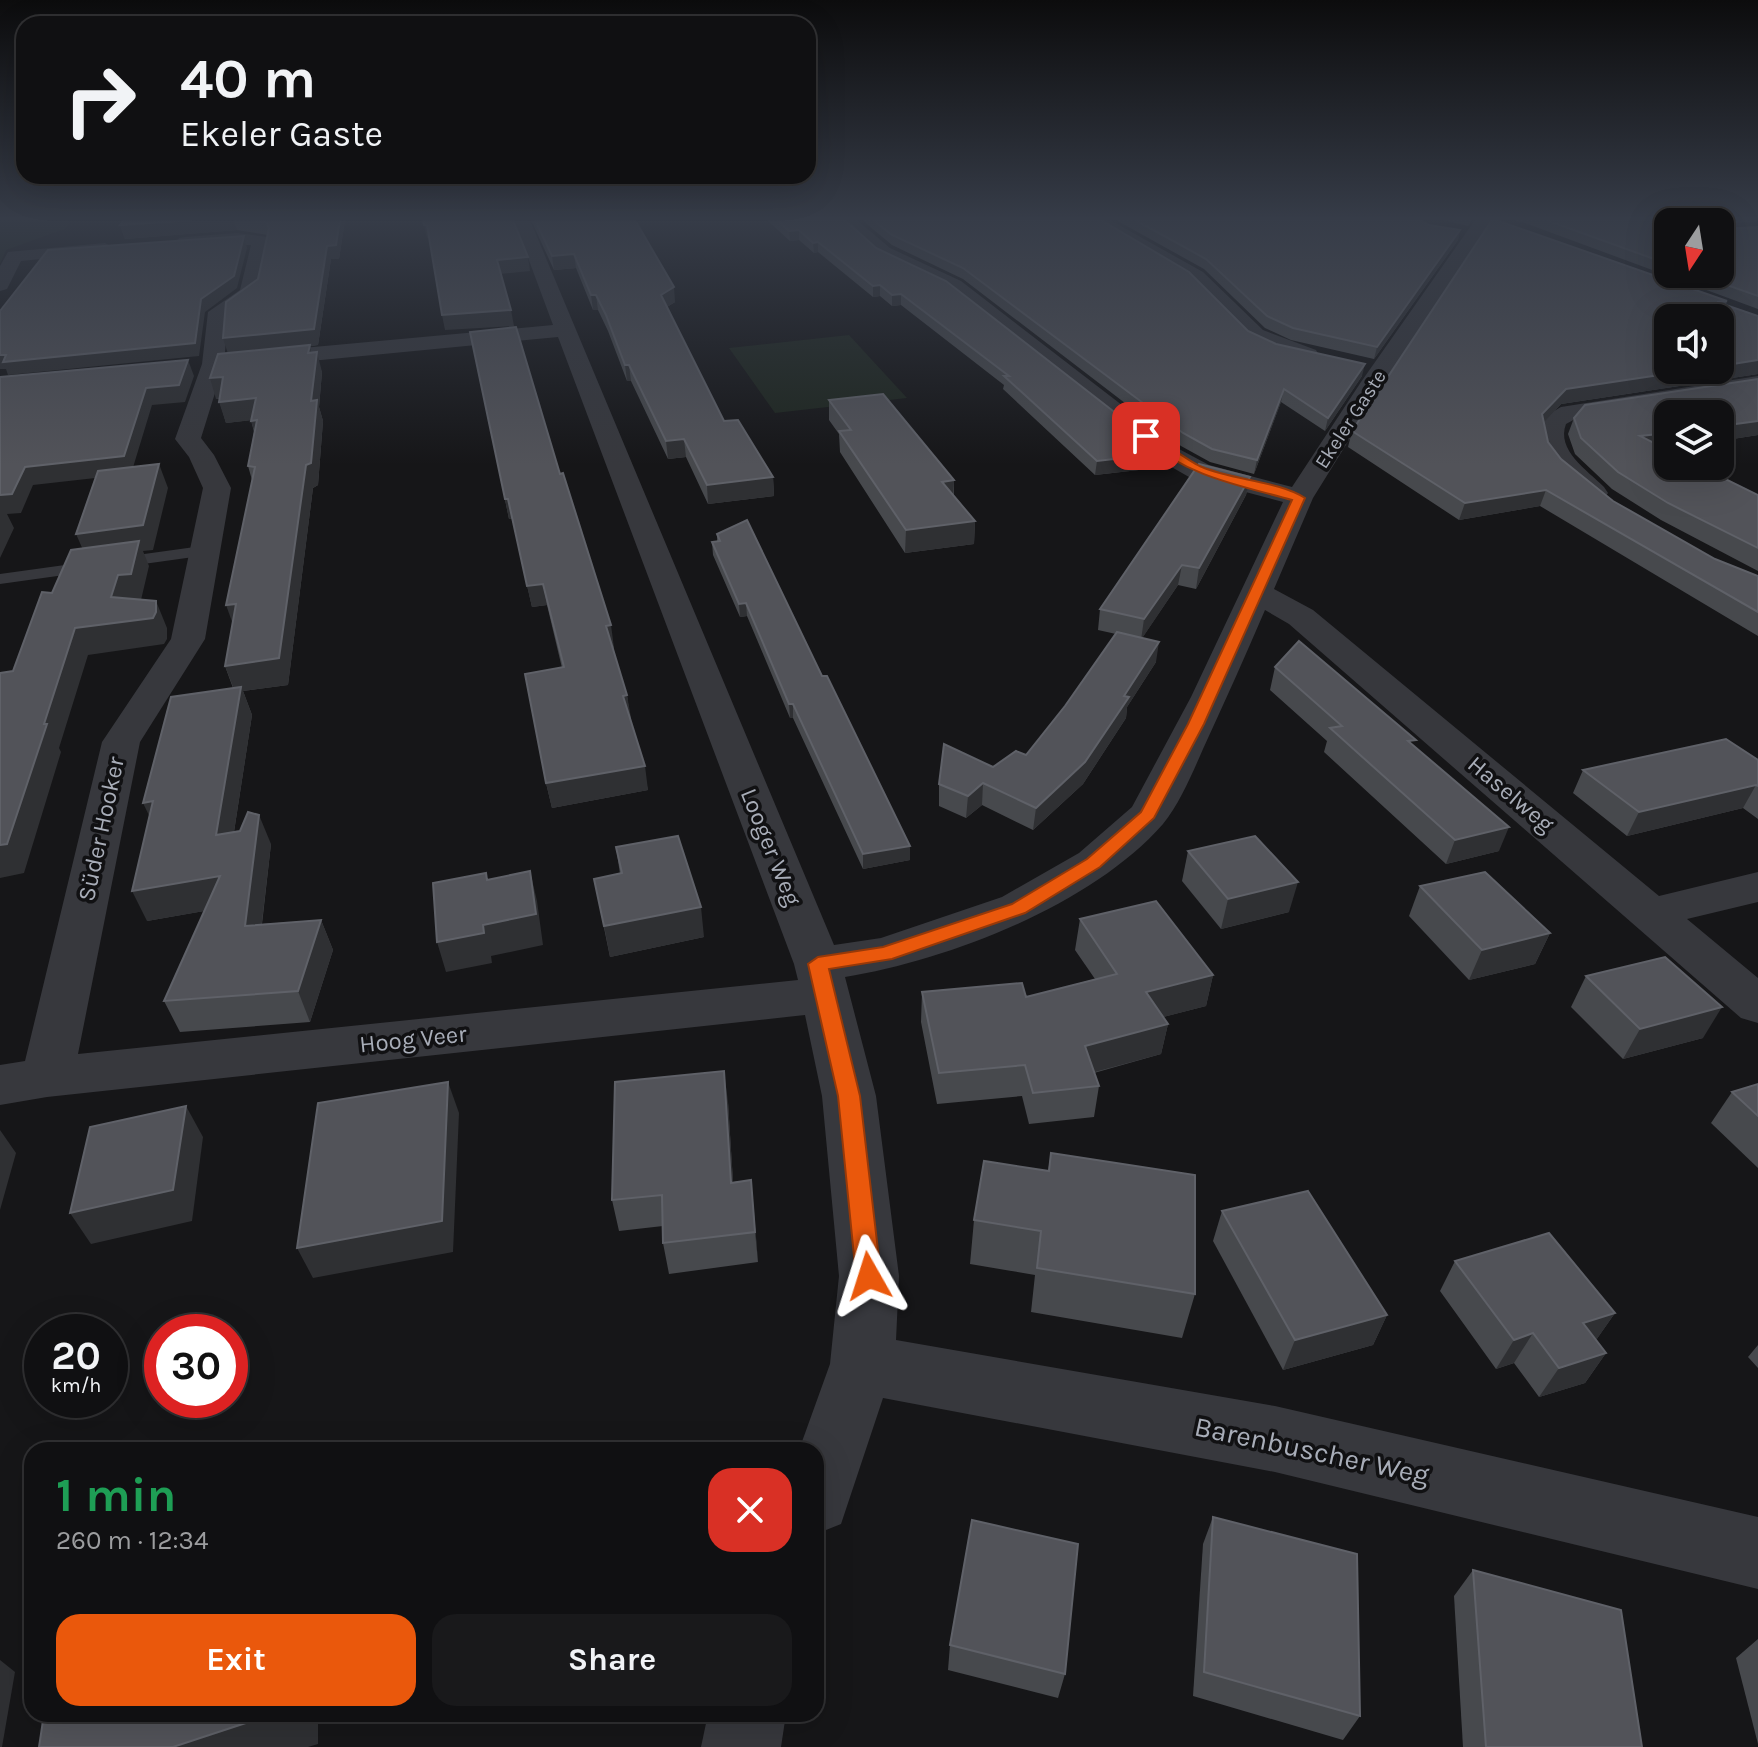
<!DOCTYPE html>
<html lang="en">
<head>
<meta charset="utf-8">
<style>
	body { margin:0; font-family:Karla,sans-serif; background:#19191b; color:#f1f3f6; height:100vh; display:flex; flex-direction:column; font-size:30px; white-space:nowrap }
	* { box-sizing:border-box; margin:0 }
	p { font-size:26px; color:#9c9d9f }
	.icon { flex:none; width:44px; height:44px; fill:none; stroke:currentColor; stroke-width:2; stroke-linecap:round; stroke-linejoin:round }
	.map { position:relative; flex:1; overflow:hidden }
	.drawer { position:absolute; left:24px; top:1442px; width:800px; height:280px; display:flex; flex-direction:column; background:#101012; border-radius:24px; box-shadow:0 8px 32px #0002,0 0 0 2px #303032 }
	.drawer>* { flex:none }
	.guide { position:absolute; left:16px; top:16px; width:800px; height:168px; border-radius:24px; box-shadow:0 8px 32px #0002,0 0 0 2px #303032; background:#101012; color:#f1f3f6; overflow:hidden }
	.needle { width:52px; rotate:192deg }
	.buttons { position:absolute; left:1654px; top:208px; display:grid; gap:16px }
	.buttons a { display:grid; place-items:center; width:80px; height:80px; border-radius:16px; background:#101012; box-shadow:0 8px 32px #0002,0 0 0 2px #303032; font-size:40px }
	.speed { position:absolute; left:24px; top:1314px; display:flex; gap:16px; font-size:40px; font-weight:700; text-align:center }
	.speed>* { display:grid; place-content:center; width:104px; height:104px; border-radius:50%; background:#101012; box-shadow:0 8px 32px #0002,0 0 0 2px #303032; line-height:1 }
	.speed small { font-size:20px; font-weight:400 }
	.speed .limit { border:12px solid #d22; background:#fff; color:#111 }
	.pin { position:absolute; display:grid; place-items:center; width:68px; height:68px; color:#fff; margin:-34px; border-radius:16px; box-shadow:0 4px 12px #0006 }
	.me { position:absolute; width:88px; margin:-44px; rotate:354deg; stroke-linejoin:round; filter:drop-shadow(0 0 6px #0008) }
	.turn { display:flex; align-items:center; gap:28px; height:168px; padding:0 32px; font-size:36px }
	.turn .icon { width:104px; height:104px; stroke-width:2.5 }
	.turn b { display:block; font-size:56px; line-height:68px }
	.round { display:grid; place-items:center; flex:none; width:84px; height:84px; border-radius:24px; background:#19191b }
	.summary { display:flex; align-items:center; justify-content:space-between; height:136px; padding:0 32px }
	h1 { font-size:48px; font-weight:700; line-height:60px; color:#1e9e55 }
	.action { display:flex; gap:16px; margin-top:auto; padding:16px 32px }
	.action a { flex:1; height:92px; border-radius:24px; background:#ea580c; color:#fff; font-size:32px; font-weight:700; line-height:92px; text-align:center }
	.action a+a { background:#19191b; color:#f1f3f6 }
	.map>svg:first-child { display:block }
</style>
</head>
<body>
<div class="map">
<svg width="1758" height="1747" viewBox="0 0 1758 1747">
	<rect width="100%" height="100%" fill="#161618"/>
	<g fill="#1e261f">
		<path d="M0,220H71L65,229L6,250L0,264Z"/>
		<path d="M849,335L907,398L775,413L729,348Z"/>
	</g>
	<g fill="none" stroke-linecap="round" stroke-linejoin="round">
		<path fill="#37383d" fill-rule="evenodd" d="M202,546L210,551L208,555L0,584V574Z"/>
		<g fill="#37383d" fill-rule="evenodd">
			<path d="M514,220H530L834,945L881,938L1002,897L1079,853L1132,807L1191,697L1283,502L1189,477L1161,461L947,289L878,256L839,220H857L890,248L961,281L1179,449L1209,465L1292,487L1361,382L1475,220H1492L1385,382L1313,498L1274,589L1313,610L1659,896L1758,872V902L1687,919L1758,978V1023L1741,1018L1289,624L1265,610C1245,657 1224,703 1203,749C1192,774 1180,803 1163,824C1092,905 949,960 845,977L876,1096L899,1276L896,1340L1275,1406L1758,1517V1589L1275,1472L883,1398L841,1524L816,1534V1450H799L830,1364L839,1276L822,1096L805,1015L47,1097L0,1105V1065L25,1061L102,742L171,639L203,488L189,457L175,439L202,364L208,312L240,290L251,245L179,246L176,242L179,238L185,237L237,233L267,237L270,241L259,293L228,315L224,364L201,438L214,455L231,488L205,639L140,742L78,1054L798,980L794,964L558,337L259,366L251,364L248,359L251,354L259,352L553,325Z"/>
			<path d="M1089,220H1110L1203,272L1263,330L1316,350L1319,355L1308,362L1247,340L1189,280Z"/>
			<path d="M105,243L114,248L111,252L21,261L7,289L0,291V266L8,252Z"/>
			<path d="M1758,376V390L1607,412L1577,418L1566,424C1556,450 1587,470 1604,487L1608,493L1604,499C1598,501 1591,502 1585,499C1569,491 1544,457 1537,440C1539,422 1546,415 1561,407Z"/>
			<path d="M708,1714H786L781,1747H701Z"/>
		</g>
	</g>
	<g fill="#47494d" fill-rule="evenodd">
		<path d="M124,220H345L339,259H331L318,345L310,346L312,353L322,372L319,407L323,421L318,485L313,488L288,685L243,691L252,715L234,832L271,844L262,924L321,920L333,950L310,1022L180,1032L164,1001L204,911L147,921L233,688L225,666L233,623L252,480L248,466L254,432L251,420L226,423L219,399H216L228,353L258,279L268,235L237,230L125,239L120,225Z"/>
		<path d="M531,220H635L675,302L667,307L724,421L773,477L774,496L708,504L686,457L668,459L631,381H627L608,331L598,310H593L576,268L554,270Z"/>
		<path d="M767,220H845L876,248L1167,453L1165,467L1095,475L1003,389L1004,385L901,305L892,306L880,296L873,297L818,252L814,253L799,240L790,241Z"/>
		<path d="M862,220H1101L1248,331L1276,344L1362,376L1325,431L1281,402L1254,474L1210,462L1181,446L963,279L892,245Z"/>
		<path d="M1116,220H1420L1429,225L1460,230L1458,240L1374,359L1291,340L1265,328L1204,269Z"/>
		<path d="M1443,220H1472L1468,226Z"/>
		<path d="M1513,220H1758V221L1722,224V229L1758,227V309L1525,223ZM1668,222L1720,274H1668Z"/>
		<path d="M1727,301L1726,305L1758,316V374L1561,404L1544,422L1548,442L1561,459L1613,501L1715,559L1758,576V636L1540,506L1459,520L1348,447L1352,431Z"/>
		<path d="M470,332L560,474L614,648H613L627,695L630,718L648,790L552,808L546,783L562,668L547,605L532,607L512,519H509Z"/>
		<path d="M1758,379V435L1720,441L1668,414V448H1664L1758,495V571L1661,520L1612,489L1575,454L1568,434L1574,418Z"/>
		<path d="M829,400L954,480V496L975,521L974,544L905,553L840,452L839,434L829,420Z"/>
		<path d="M1250,477L1246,495L1196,589L1178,585L1142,638L1156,662L1127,707L1126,718L1083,784L1033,830L982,805L966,818L939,806V784L1026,755L1065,706L1116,634L1098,630L1100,609Z"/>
		<path d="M717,534L910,860L863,869L793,718H790L747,616L740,617L713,555L712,542H717Z"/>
		<path d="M1275,667L1414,746L1499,851L1446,864L1324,752L1327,741L1270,690Z"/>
		<path d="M1758,760V819L1743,808L1627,836L1573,793L1583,770Z"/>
		<path d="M616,847L704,937L610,957L594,879L620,874Z"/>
		<path d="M1188,851L1289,912L1221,929L1182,881Z"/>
		<path d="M1420,886L1550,933L1535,964L1469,980L1409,916Z"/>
		<path d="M1080,919L1213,975L1206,1006L1163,1017L1168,1024L1161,1054L1094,1073L1099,1086L1094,1117L1029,1124L1022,1096L937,1104L921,1022L922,992L1026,997L1095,979L1075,950Z"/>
		<path d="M1586,976L1703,1038L1623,1059L1571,1007Z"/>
		<path d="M1758,1084V1168L1711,1123L1732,1092Z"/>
		<path d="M728,1102L733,1182L751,1180L758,1262L669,1274L663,1243V1226L619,1231L612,1200Z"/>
		<path d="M1051,1153L1195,1294L1182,1338L1031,1312L1035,1275L970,1264L974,1220L1048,1171Z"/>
		<path d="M1222,1211L1387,1315L1373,1345L1283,1370L1213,1241Z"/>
		<path d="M1455,1261L1615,1313L1596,1340L1606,1353L1585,1383L1539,1397L1514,1363L1496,1369L1440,1291Z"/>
		<path d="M1758,1345V1368L1748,1357Z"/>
		<path d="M1213,1517L1360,1716L1343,1740L1193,1696L1203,1544Z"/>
		<path d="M1473,1570L1642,1747H1463L1454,1596Z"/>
		<path d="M1758,1639V1744L1736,1658Z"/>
		<path d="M950,1645L1065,1674L1058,1698L948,1670Z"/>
	</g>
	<g fill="#2f3033">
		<path d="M192,220H234L237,230L125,239L120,225Z"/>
		<path d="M340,220H345L339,259H331L318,345L310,346L315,365L228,354L223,338L327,246Z"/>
		<path d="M1721,220H1758L1720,224Z"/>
		<path d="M424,225H427L430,238H427Z"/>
		<path d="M799,230V240L790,241L789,231Z"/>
		<path d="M1460,230L1458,240L1374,359L1377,347Z"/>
		<path d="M244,236L247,248L237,288L205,312L199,356L8,375L6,369H0V355L201,299Z"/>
		<path d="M818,242V252L814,253L813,243Z"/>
		<path d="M574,254L576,268L554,270L552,256Z"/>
		<path d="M528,257L530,271L499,274L497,260Z"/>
		<path d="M880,285V296L873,297V286Z"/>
		<path d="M674,287L675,302L662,310L661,295Z"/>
		<path d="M901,294V305L892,306V295Z"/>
		<path d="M591,295H596L598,310H593Z"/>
		<path d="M511,310L514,326L445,330L442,315Z"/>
		<path d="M317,352L322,372L319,407L323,421L318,485L313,488L288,685L243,691L252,715L229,864L216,835L235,692L225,666L306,465L311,401Z"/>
		<path d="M188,360L194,376L185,402L152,405L131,474L33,485L21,513L7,514L14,528L0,558V495L25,467Z"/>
		<path d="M1758,360V374L1561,404L1537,430L1542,414L1566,389L1693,370H1720V366Z"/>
		<path d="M1365,364L1362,376L1325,431L1328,418Z"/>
		<path d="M625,365H629L631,381H627Z"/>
		<path d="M223,377L229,398L216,399L210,378Z"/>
		<path d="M1284,389L1281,402L1254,474L1257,460Z"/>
		<path d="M256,398L262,419L226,423L219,402Z"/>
		<path d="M257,420L258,442L251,421Z"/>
		<path d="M1758,421V435L1720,441V426Z"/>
		<path d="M1668,433V448L1634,452L1640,436Z"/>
		<path d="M684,439L686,457L668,459L666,441Z"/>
		<path d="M1167,453L1165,467L1095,475L1097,461Z"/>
		<path d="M159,464L168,488L153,550L143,551L149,566L141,600L156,601L167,628V639L164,644L88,655L59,748L61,752L24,873L0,878V845L44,724L75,628L111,597L118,575L87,559L76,534Z"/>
		<path d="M773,477L774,496L708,504L707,485Z"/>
		<path d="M1250,477L1246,495L1196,589L1199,568Z"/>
		<path d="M954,480L953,502L942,482Z"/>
		<path d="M1546,490L1540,506L1459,520L1465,503Z"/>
		<path d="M505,499H508L512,519H509Z"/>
		<path d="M975,521L974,544L905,553L906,530Z"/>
		<path d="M1182,565L1178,585L1141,640L1144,619Z"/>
		<path d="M543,584L547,605L532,607L527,586Z"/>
		<path d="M746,603L747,616L740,617L739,604Z"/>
		<path d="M236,604L235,630L226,605Z"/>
		<path d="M611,625L614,648H610L606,626Z"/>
		<path d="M1159,642L1156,662L1127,707L1126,718L1083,784L1033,830L1036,808L1124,696Z"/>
		<path d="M627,695L631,718L626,719L623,696Z"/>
		<path d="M789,704H793V718H790Z"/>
		<path d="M645,766L648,790L552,808L546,783Z"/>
		<path d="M983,783L982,805L966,818L968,796Z"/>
		<path d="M1756,785L1743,808L1627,836L1639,812Z"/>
		<path d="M153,801L157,832L143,803Z"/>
		<path d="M259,815L271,844L258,956L245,926Z"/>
		<path d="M1509,827L1499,851L1446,864L1455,840Z"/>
		<path d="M910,846V860L863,869V854Z"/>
		<path d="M530,871L537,901L543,945L491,956L492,963L446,972L437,942L483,925Z"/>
		<path d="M220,876L233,906L147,921L132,891Z"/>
		<path d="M1298,882L1289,912L1221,929L1228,899Z"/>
		<path d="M701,907L704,937L610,957L604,926Z"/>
		<path d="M321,920L333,950L310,1022L298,991Z"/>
		<path d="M1550,933L1535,964L1469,980L1482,950Z"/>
		<path d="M1213,975L1206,1006L1140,1023L1146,992Z"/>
		<path d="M1722,1007L1703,1038L1623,1059L1640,1029Z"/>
		<path d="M1168,1024L1161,1054L1080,1076L1085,1046Z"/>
		<path d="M724,1071L728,1102L735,1213L731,1183Z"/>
		<path d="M448,1082L459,1113L453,1252L313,1278L297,1248Z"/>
		<path d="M186,1106L203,1137L192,1221L91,1244L70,1213Z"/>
		<path d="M0,1130L16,1153L0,1210Z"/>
		<path d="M751,1180L754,1211L758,1262L755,1232Z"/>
		<path d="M1615,1313L1594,1343L1583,1323Z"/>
		<path d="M1387,1315L1373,1345L1283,1370L1295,1340Z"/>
		<path d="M1533,1333L1514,1363L1496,1369L1514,1340Z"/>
		<path d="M1606,1353L1585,1383L1539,1397L1559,1368Z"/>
		<path d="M0,1660L15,1672L2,1747H0Z"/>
		<path d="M273,1714H318V1744L308,1747H173Z"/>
	</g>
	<g fill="#525359" stroke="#5f6168" stroke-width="2">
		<path d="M124,220H192L120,225Z"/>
		<path d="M252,220H340L336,245L327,246L314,329L223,338L226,302L258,279L269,228L266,222Z"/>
		<path d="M423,220H513L528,257L497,260L511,310L442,315L427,225H424Z"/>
		<path d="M535,220H635L674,287L661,295L724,421L738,420L773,477L707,485L684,439L666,441L629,365H625L606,315L596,295H591L574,254L552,256Z"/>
		<path d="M777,220H845L876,248L946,281L1167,453L1097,461L1004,376H1009L901,294L892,295L880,285L873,286L818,242L813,243L799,230L789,231Z"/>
		<path d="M873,220H1101L1189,272L1248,331L1276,344L1365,364L1328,418L1284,389L1257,460L1212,449L1183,433L963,268L892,235Z"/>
		<path d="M1135,220H1420L1429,225L1460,230L1377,347L1293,328L1267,316L1206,259Z"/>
		<path d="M1492,220H1496L1727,301L1717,302L1758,316V360L1720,366V318H1668V370H1693L1566,389L1542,414L1548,442L1561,459L1613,501L1715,559L1758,576V612L1546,490L1465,503L1352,431Z"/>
		<path d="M1546,220H1723L1722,229L1758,227V296L1696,274H1720V222H1668V264Z"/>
		<path d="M244,236L234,276L201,299L195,343L3,362L6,355H0V311L48,250Z"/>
		<path d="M516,327L560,474L563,473L611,625L606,626L627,695L623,696L645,766L546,783L525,674L564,667L543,584L527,586L508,499H505L470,332Z"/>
		<path d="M310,345L308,353L317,352L311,401L317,400L311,463L306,465L279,658L225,666L236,604L226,605L255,467L248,466L257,420L251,421L256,398L219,402L223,377L210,378L218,354Z"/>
		<path d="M188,360L179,385L146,388L124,456L25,467L12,494L0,495V377Z"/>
		<path d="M1758,379V421L1720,426V414H1668V433L1640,436L1668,450V466H1699L1758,495V548L1668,503L1618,472L1581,438L1574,418L1585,405Z"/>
		<path d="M883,394L954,480L942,482L975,521L906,530L839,431L851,430L829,400Z"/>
		<path d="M159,464L143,525L76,534L98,471Z"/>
		<path d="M1199,464L1250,477L1199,568L1182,565L1144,619L1100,609Z"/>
		<path d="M747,520L822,676H827L910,846L863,854L793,704H789L746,603L739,604L712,542L720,541L717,534Z"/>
		<path d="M139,541L131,574L118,575L111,597L156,601V612L153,618L75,628L44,724H47L7,844L0,845V673L13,671L42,592L52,593L71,550Z"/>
		<path d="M1117,632L1159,642L1124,696L1129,697L1085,762L1036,808L983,783L968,796L939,784L944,744L993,767L1016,751L1026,755L1065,706Z"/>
		<path d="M1299,641L1416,740L1408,741L1509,827L1455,840L1330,728L1342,726L1275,667Z"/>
		<path d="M241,687L216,835L240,831L248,812L259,815L245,926L321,920L298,991L164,1001L220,876L132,891L153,801L143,803L171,697Z"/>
		<path d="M1726,739L1758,760V786L1756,785L1639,812L1583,770Z"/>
		<path d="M678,836L701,907L604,926L594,879L622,873L616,847Z"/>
		<path d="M1255,836L1298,882L1228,899L1188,851Z"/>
		<path d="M530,871L536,914L483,925L484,933L437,942L433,883L486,873L487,880Z"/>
		<path d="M1485,872L1550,933L1482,950L1420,886Z"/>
		<path d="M1156,901L1213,975L1146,992L1168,1024L1085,1046L1099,1086L1033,1093L1025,1065L939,1073L922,992L1022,983L1026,997L1117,974L1080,919Z"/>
		<path d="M1665,957L1722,1007L1640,1029L1586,976Z"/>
		<path d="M724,1071L731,1183L751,1180L755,1232L663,1243L662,1195L612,1200L615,1082Z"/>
		<path d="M448,1082L442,1221L297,1248L318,1103Z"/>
		<path d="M1758,1084V1116L1732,1092Z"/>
		<path d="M186,1106L173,1190L70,1213L90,1127Z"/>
		<path d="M1051,1153L1195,1175V1294L1037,1268L1041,1231L974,1220L984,1161L1049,1171Z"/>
		<path d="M1308,1191L1387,1315L1295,1340L1222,1211Z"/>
		<path d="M1549,1233L1615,1313L1583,1323L1606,1353L1559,1368L1533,1333L1514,1340L1455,1261Z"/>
		<path d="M1213,1517L1357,1554L1360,1716L1204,1672Z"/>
		<path d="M972,1520L1078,1544L1065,1674L950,1645Z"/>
		<path d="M1473,1570L1621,1610L1642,1747H1486Z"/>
		<path d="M44,1714H273L173,1747H39Z"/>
	</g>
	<linearGradient id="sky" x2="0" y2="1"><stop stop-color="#0c0c0d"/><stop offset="0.47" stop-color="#363c48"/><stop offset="1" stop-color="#363c48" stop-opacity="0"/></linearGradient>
	<rect width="1758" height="465" fill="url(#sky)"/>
	<path fill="#ea580c" stroke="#983908" stroke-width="2" d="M1142,434C1155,433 1186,461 1202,467C1232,480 1279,481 1305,498L1204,724L1154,818L1100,867L1025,913L892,959L829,969L860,1096L881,1276L878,1284L869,1287L860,1284L856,1276L838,1096L808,964L818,957L883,947L1012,904L1087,859L1141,812L1188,724L1292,500C1234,484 1190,477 1142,438Z"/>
	<g text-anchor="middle" stroke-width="7" stroke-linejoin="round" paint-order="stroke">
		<g font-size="20" fill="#a8adb8" stroke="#111113">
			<text transform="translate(1350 419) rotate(-57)" y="7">Ekeler Gaste</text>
		</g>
		<g font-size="24" fill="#a8adb8" stroke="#111113">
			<text transform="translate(1511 794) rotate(40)" y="8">Haselweg</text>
			<text transform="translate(101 829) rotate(-78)" y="8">Süder Hooker</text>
			<text transform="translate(771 847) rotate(68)" y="8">Looger Weg</text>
			<text transform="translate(413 1039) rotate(-6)" y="8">Hoog Veer</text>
		</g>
		<g font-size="28" fill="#a8adb8" stroke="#111113">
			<text transform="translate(1312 1450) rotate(12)" y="10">Barenbuscher Weg</text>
		</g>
	</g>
</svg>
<div class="buttons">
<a><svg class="needle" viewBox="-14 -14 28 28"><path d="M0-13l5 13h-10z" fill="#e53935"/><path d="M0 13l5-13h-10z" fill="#9c9d9f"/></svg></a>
<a><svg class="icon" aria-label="sound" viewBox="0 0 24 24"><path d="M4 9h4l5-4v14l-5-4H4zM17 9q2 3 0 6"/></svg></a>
<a><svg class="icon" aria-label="layers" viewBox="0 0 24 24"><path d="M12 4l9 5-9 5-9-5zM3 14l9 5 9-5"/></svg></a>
</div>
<div class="speed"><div>20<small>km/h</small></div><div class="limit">30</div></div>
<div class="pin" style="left:1146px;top:436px;background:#d93025"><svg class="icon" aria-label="arrive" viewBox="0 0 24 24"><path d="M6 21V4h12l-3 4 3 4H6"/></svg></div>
<svg class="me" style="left:869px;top:1276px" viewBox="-20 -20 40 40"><path d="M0-17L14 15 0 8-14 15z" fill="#ea580c" stroke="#fff" stroke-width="4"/></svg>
<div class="guide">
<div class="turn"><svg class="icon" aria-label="right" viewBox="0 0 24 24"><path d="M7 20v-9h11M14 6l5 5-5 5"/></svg><div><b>40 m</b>Ekeler Gaste</div></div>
</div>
<section class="drawer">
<div class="summary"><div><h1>1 min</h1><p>260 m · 12:34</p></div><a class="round" style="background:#d93025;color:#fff"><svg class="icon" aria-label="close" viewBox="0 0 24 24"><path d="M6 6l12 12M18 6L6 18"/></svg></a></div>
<div class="action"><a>Exit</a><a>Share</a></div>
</section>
</div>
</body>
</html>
